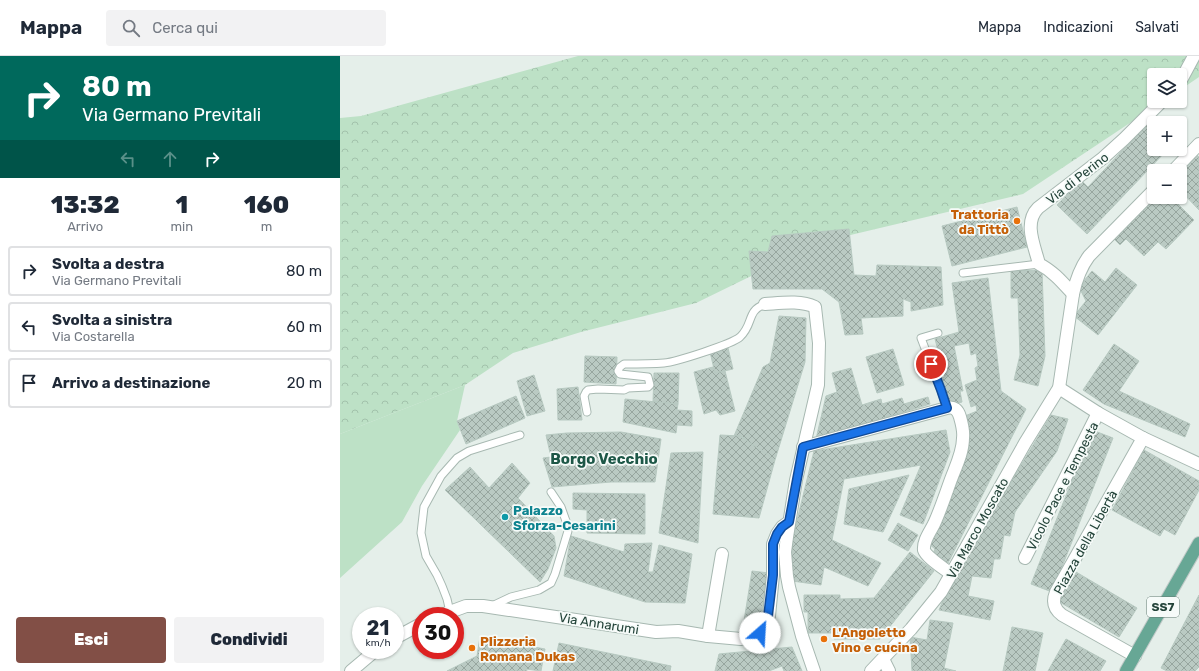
<!DOCTYPE html>
<html lang="it">
<head>
<meta charset="utf-8">
<style>
	body { margin:0; font-family:Rubik,sans-serif; background:#f2f2f3; color:#1f2937; height:100vh; display:flex; flex-direction:column; font-size:15px; white-space:nowrap }
	* { box-sizing:border-box; margin:0 }
	p { font-size:13px; color:#747a83 }
	.icon { flex:none; width:22px; height:22px; fill:none; stroke:currentColor; stroke-width:2; stroke-linecap:round; stroke-linejoin:round }
	.map { position:relative; flex:1; overflow:hidden }
	.panel { display:flex; flex-direction:column; background:#fff; width:340px }
	.panel>* { flex:none }
	.hud { background:#00695c; color:#fff; overflow:hidden }
	.controls { position:absolute; left:807px; top:12px; display:grid; gap:8px }
	.controls a { display:grid; place-items:center; width:40px; height:40px; border-radius:4px; background:#fff; box-shadow:0 1px 3px #0004; font-size:20px }
	.speed { position:absolute; left:12px; top:551px; display:flex; gap:8px; font-size:20px; font-weight:700; text-align:center }
	.speed>* { display:grid; place-content:center; width:52px; height:52px; border-radius:50%; background:#fff; box-shadow:0 1px 3px #0004; line-height:1 }
	.speed small { font-size:10px; font-weight:400 }
	.speed .limit { border:6px solid #d22; background:#fff; color:#111 }
	.pin { position:absolute; display:grid; place-items:center; width:34px; height:34px; color:#fff; margin:-17px; border:2px solid #fff; border-radius:50%; box-shadow:0 1px 4px #0007 }
	.me { position:absolute; width:44px; margin:-22px; rotate:26deg; stroke-linejoin:round; filter:drop-shadow(0 0 3px #0008) }
	.turn { display:flex; align-items:center; gap:14px; height:84px; padding:0 16px; font-size:18px }
	.turn .icon { width:52px; height:52px; stroke-width:2.5 }
	.turn b { display:block; font-size:28px; line-height:34px }
	.lanes { display:flex; align-items:center; height:38px; padding:0 16px; background:#0003; justify-content:center; gap:20px; direction:ltr }
	.lanes .off { opacity:.35 }
	.eta { display:flex; justify-content:space-evenly; align-items:center; height:68px; text-align:center }
	.eta b { font-size:24px; font-weight:800; line-height:28px }
	.primary-button { display:flex; gap:8px; margin-top:auto; padding:8px 16px }
	.primary-button a { flex:1; height:46px; border-radius:4px; background:#824f46; color:#fff; font-size:16px; font-weight:800; line-height:46px; text-align:center }
	.primary-button a+a { background:#f2f2f3; color:#1f2937 }
	ul { padding:0; list-style:none }
	li { display:flex; align-items:center; gap:12px; height:50px; margin:0 8px 6px; padding:0 8px; border:2px solid #e0e1e3; border-radius:4px }
	li div { flex:1 }
	li b { display:block; font-size:15px }
	li em { font-style:normal }
	header { display:flex; align-items:center; gap:24px; box-sizing:border-box; height:56px; padding:0 20px; background:#fff; border-bottom:1px solid #e0e1e3 }
	header strong { font-size:19px }
	nav { display:flex; gap:22px; margin-inline-start:auto; font-size:14px }
	.search { width:280px; height:36px; background:#f2f2f3; display:flex; align-items:center; gap:10px; box-sizing:border-box; padding:0 14px; border-radius:4px; color:#747a83; font-size:15px }
	main { display:flex; flex:1; min-height:0 }
	.map>svg:first-child { display:block }
</style>
</head>
<body>
<header>
<strong>Mappa</strong>
<div class="search"><svg class="icon" aria-label="search" viewBox="0 0 24 24"><circle cx="10" cy="10" r="6"/><path d="M15 15l6 6"/></svg>Cerca qui</div>
<nav><a>Mappa</a><a>Indicazioni</a><a>Salvati</a></nav>
</header>
<main>
<section class="panel">
<div class="hud">
<div class="turn"><svg class="icon" aria-label="right" viewBox="0 0 24 24"><path d="M7 20v-9h11M14 6l5 5-5 5"/></svg><div><b>80 m</b>Via Germano Previtali</div></div>
<div class="lanes"><svg class="icon off" aria-label="left" viewBox="0 0 24 24"><path d="M17 20v-9H6M10 6l-5 5 5 5"/></svg><svg class="icon off" aria-label="ahead" viewBox="0 0 24 24"><path d="M12 20V5M6 11l6-6 6 6"/></svg><svg class="icon" aria-label="right" viewBox="0 0 24 24"><path d="M7 20v-9h11M14 6l5 5-5 5"/></svg></div>
</div>
<div class="eta">
<div><b>13:32</b><p>Arrivo</p></div>
<div><b>1</b><p>min</p></div>
<div><b>160</b><p>m</p></div>
</div>
<ul>
<li><svg class="icon" aria-label="right" viewBox="0 0 24 24"><path d="M7 20v-9h11M14 6l5 5-5 5"/></svg><div><b>Svolta a destra</b><p>Via Germano Previtali</p></div><em>80 m</em></li>
<li><svg class="icon" aria-label="left" viewBox="0 0 24 24"><path d="M17 20v-9H6M10 6l-5 5 5 5"/></svg><div><b>Svolta a sinistra</b><p>Via Costarella</p></div><em>60 m</em></li>
<li><svg class="icon" aria-label="arrive" viewBox="0 0 24 24"><path d="M6 21V4h12l-3 4 3 4H6"/></svg><div><b>Arrivo a destinazione</b></div><em>20 m</em></li>
</ul>
<div class="primary-button"><a>Esci</a><a>Condividi</a></div>
</section>
<div class="map">
<svg width="859" height="615" viewBox="0 0 859 615">
	<defs>
		<pattern id="forest-crowns" width="20" height="18" patternUnits="userSpaceOnUse"><rect width="20" height="18" fill="#bde1c6"/><path d="M2 6a3 3 0 1 1 6 0M12 15a3 3 0 1 1 6 0" fill="none" stroke="#a2c2ab"/></pattern>
		<pattern id="building-cross-hatch" width="8" height="8" patternUnits="userSpaceOnUse"><rect width="8" height="8" fill="#bacac3"/><path d="M0 0l8 8M0 8l8-8" fill="none" stroke="#97a69f"/></pattern>
	</defs>
	<rect width="100%" height="100%" fill="#e5efea"/>
	<path fill="url(#forest-crowns)" d="M238,0H859V21L840,34V19H814V45H823L683,138L481,186L356,247L241,276L173,297L125,329L0,378V62L21,60Z"/>
	<path fill="#bde1c6" d="M125,329L117,365L120,374L82,430L62,466L0,522V378Z"/>
	<g fill="url(#building-cross-hatch)" stroke="#b7c9c1">
		<path d="M815,60L822,67H814V93H828L747,178L717,149L741,124L748,131Z"/>
		<path d="M857,99L859,101V154L840,134V117Z"/>
		<path d="M814,141H831L854,164L826,193L818,186L804,200L786,183L780,189L773,182Z"/>
		<path d="M677,151L687,191L612,210L602,170Z"/>
		<path d="M509,173L514,219L536,220L537,209L601,211L603,249L571,255V246L563,243V260L521,262L523,278L505,279L499,246L482,233H413L409,195L428,196L432,180Z"/>
		<path d="M776,212L797,229L758,279L734,260L746,245L739,231L752,215L765,226Z"/>
		<path d="M702,214L705,300L698,330L674,324L680,299L678,242H671V215Z"/>
		<path d="M648,222L661,335L686,353L608,507L593,498L595,493L588,487L628,370L625,360L637,355L636,349L631,351L625,329L637,324L635,312L638,310L636,297L631,299L629,287L614,290L623,335H620L622,346L610,349L602,322L605,321L595,283L619,276L612,227Z"/>
		<path d="M439,260L466,262L465,306L435,404L400,380H394L423,311L430,307Z"/>
		<path d="M774,288L799,305L779,335L850,368L845,381L764,348L743,334Z"/>
		<path d="M388,292L393,313L375,317L370,296Z"/>
		<path d="M553,293L564,329L537,337L526,301Z"/>
		<path d="M245,300L277,301L276,328L244,326Z"/>
		<path d="M373,311L375,317L385,315L395,355L380,359L376,354L364,358L354,316Z"/>
		<path d="M511,312L522,349L541,343L542,348L562,342L564,348L588,341L590,348L476,383L486,340L497,336L492,317Z"/>
		<path d="M314,317H339L338,348L313,346Z"/>
		<path d="M194,319L205,355L187,360L177,325Z"/>
		<path d="M238,331L242,364H218L217,333Z"/>
		<path d="M176,340L185,362L126,388L117,365Z"/>
		<path d="M285,343L338,348L337,354L352,355V370L337,369L336,377L283,366Z"/>
		<path d="M711,359L728,363L717,395L675,456L670,480L664,479L660,503H654L651,522L632,520L628,540L654,545L650,564L599,554L610,528Z"/>
		<path d="M606,374L610,396L583,468L560,459L581,409L504,423L492,484L541,507L528,530L484,511L481,529L452,525L449,497L474,395Z"/>
		<path d="M752,374L773,382L712,536L691,528Z"/>
		<path d="M281,376L321,383L315,426H271L212,431L203,402L211,401L206,379L227,377Z"/>
		<path d="M380,379L400,380L435,404L419,462L373,458Z"/>
		<path d="M804,394L859,425V434L835,479L824,473L820,480L772,454Z"/>
		<path d="M363,396L358,487L319,477L331,397Z"/>
		<path d="M172,407L190,427L178,442L214,480L216,492L208,513L200,526L105,434L130,411L149,432Z"/>
		<path d="M569,419L543,476L504,468L509,433Z"/>
		<path d="M233,437L305,438V478L247,477V454L233,453Z"/>
		<path d="M558,467L578,479L568,495L548,484Z"/>
		<path d="M231,480L284,496L285,488L312,487L308,516H313L319,489L352,498L345,547L305,546L224,520Z"/>
		<path d="M570,496L594,515L540,583H494V577H468V556H464V539H500V543L534,542Z"/>
		<path d="M412,515L429,517L418,574L403,571Z"/>
		<path d="M736,516L797,552L779,581L718,545Z"/>
		<path d="M859,539V611L855,615H827L821,612Z"/>
		<path d="M590,564L613,567L604,612L616,615H572L570,581L587,584Z"/>
		<path d="M672,571L703,577L695,615H663Z"/>
		<path d="M140,581L205,593L201,615L186,613L187,615H107L137,600Z"/>
		<path d="M726,583L766,605L760,615H708Z"/>
		<path d="M219,587L331,610L330,615H213Z"/>
		<path d="M452,591L462,615H444L442,610L429,615H375L379,598Z"/>
	</g>
	<g fill="none" stroke-linecap="round" stroke-linejoin="round">
		<defs>
			<g id="lane">
				<path d="M623,217L699,208"/>
				<path d="M598,277L581,282L601,334L607,352"/>
				<path d="M247,356L244,340L246,336L248,334L258,333L284,334L288,332L308,331L310,329L308,321L280,318L278,315L280,311L284,308C297,308 311,308 324,307C336,306 392,288 400,281C414,268 406,255 425,248"/>
				<path d="M152,550L171,541L199,534L211,527L215,518L228,475L226,465L221,451L211,436"/>
				<path d="M110,556L107,543L102,530L97,519L86,500L81,477L84,451L101,420L117,402L129,395L180,379"/>
			</g>
			<g id="street">
				<path d="M840,26L854,0"/>
				<path d="M833,115L859,88"/>
				<path d="M733,238C723,227 713,215 699,208C695,191 683,167 698,152L763,102L784,83L822,45"/>
				<path d="M425,248C441,247 460,244 475,251L479,287L478,329L456,424L447,481L445,496L447,520L449,531L462,580L474,615"/>
				<path d="M719,332L758,357L803,382L859,408"/>
				<path d="M463,391L607,352C614,350 618,354 620,361C622,368 624,375 623,382C623,397 615,412 610,426C605,440 600,455 594,468C590,476 583,485 584,494C586,501 605,513 611,518"/>
				<path d="M685,502L758,357"/>
				<path d="M99,560L126,550H143L316,576L338,575L368,580L401,583L414,580L420,577L424,573L429,560L433,519V488L437,478L442,471L449,466"/>
				<path d="M368,580L382,498"/>
				<path d="M55,582L81,568"/>
				<path d="M795,600L722,559C714,553 712,546 716,536L803,382"/>
				<path d="M543,603L549,615"/>
				<path d="M11,615L36,594"/>
				<path d="M531,615L571,573L601,536L685,387L719,332L733,238C736,224 740,212 749,200L814,134"/>
			</g>
			<path id="primary" d="M786,615L859,487"/>
		</defs>
		<use href="#lane" stroke="#a7b8b1" stroke-width="9"/>
		<use href="#street" stroke="#a7b8b1" stroke-width="14"/>
		<use href="#primary" stroke="#c1cac8" stroke-width="14"/>
		<use href="#lane" stroke="#fff" stroke-width="7"/>
		<use href="#street" stroke="#fff" stroke-width="12"/>
		<use href="#primary" stroke="#67a795" stroke-width="12"/>
	</g>
	<g fill="none" stroke-linecap="round" stroke-linejoin="round">
		<defs>
			<path id="route" d="M420,577L424,573L428,560L433,519V488L437,478L442,471L449,466L463,391L607,352L601,334L591,308"/>
		</defs>
		<use href="#route" stroke="#114b97" stroke-width="10"/>
		<use href="#route" stroke="#1a73e8" stroke-width="7"/>
	</g>
	<g fill="#e8710a" stroke="#f6fbf9" stroke-width="1.5">
		<circle cx="677" cy="165" r="4"/>
		<circle cx="484" cy="583" r="4"/>
		<circle cx="132" cy="592" r="4"/>
	</g>
	<circle fill="#0f9aa8" stroke="#f6fbf9" stroke-width="1.5" cx="165" cy="461" r="4"/>
	<g text-anchor="middle" stroke-width="3.5" stroke-linejoin="round" paint-order="stroke">
		<rect fill="#f6fbf9" stroke="#627a73" stroke-width="1" x="807" y="541" width="32" height="20" rx="3"/>
		<g font-size="12" font-weight="bold" fill="#234339">
			<text x="823" y="555">SS7</text>
		</g>
		<g font-size="13" fill="#234339" stroke="#f6fbf9">
			<text transform="translate(737 122) rotate(-38)" y="5">Via di Perino</text>
			<text transform="translate(722 430) rotate(-63)" y="5">Vicolo Pace e Tempesta</text>
			<text transform="translate(637 472) rotate(-61)" y="5">Via Marco Moscato</text>
			<text transform="translate(745 486) rotate(-61)" y="5">Piazza della Libertà</text>
			<text transform="translate(259 567) rotate(9)" y="5">Via Annarumi</text>
		</g>
		<g font-size="13" font-weight="bold" fill="#c56008" stroke="#f6fbf9" text-anchor="start">
			<text x="669" y="163" text-anchor="end">Trattoria<tspan x="669" dy="15">da Tittò</tspan></text>
			<text x="492" y="581">L'Angoletto<tspan x="492" dy="15">Vino e cucina</tspan></text>
			<text x="140" y="590">PIizzeria<tspan x="140" dy="15">Romana Dukas</tspan></text>
		</g>
		<g font-size="13" font-weight="bold" fill="#0d838f" stroke="#f6fbf9" text-anchor="start">
			<text x="173" y="459">Palazzo<tspan x="173" dy="15">Sforza-Cesarini</tspan></text>
		</g>
		<g font-size="15" font-weight="bold" fill="#1d5747" stroke="#f6fbf9">
			<text x="264" y="408">Borgo Vecchio</text>
		</g>
	</g>
</svg>
<div class="controls">
<a><svg class="icon" aria-label="layers" viewBox="0 0 24 24"><path d="M12 4l9 5-9 5-9-5zM3 14l9 5 9-5"/></svg></a>
<a>+</a>
<a>−</a>
</div>
<div class="speed"><div>21<small>km/h</small></div><div class="limit">30</div></div>
<div class="pin" style="left:591px;top:308px;background:#d93025"><svg class="icon" aria-label="arrive" viewBox="0 0 24 24"><path d="M6 21V4h12l-3 4 3 4H6"/></svg></div>
<svg class="me" style="left:420px;top:577px" viewBox="-20 -20 40 40"><circle r="19" fill="#fff"/><path d="M0-13L10 11 0 6-10 11z" fill="#1a73e8"/></svg>
</div>
</main>
</body>
</html>
